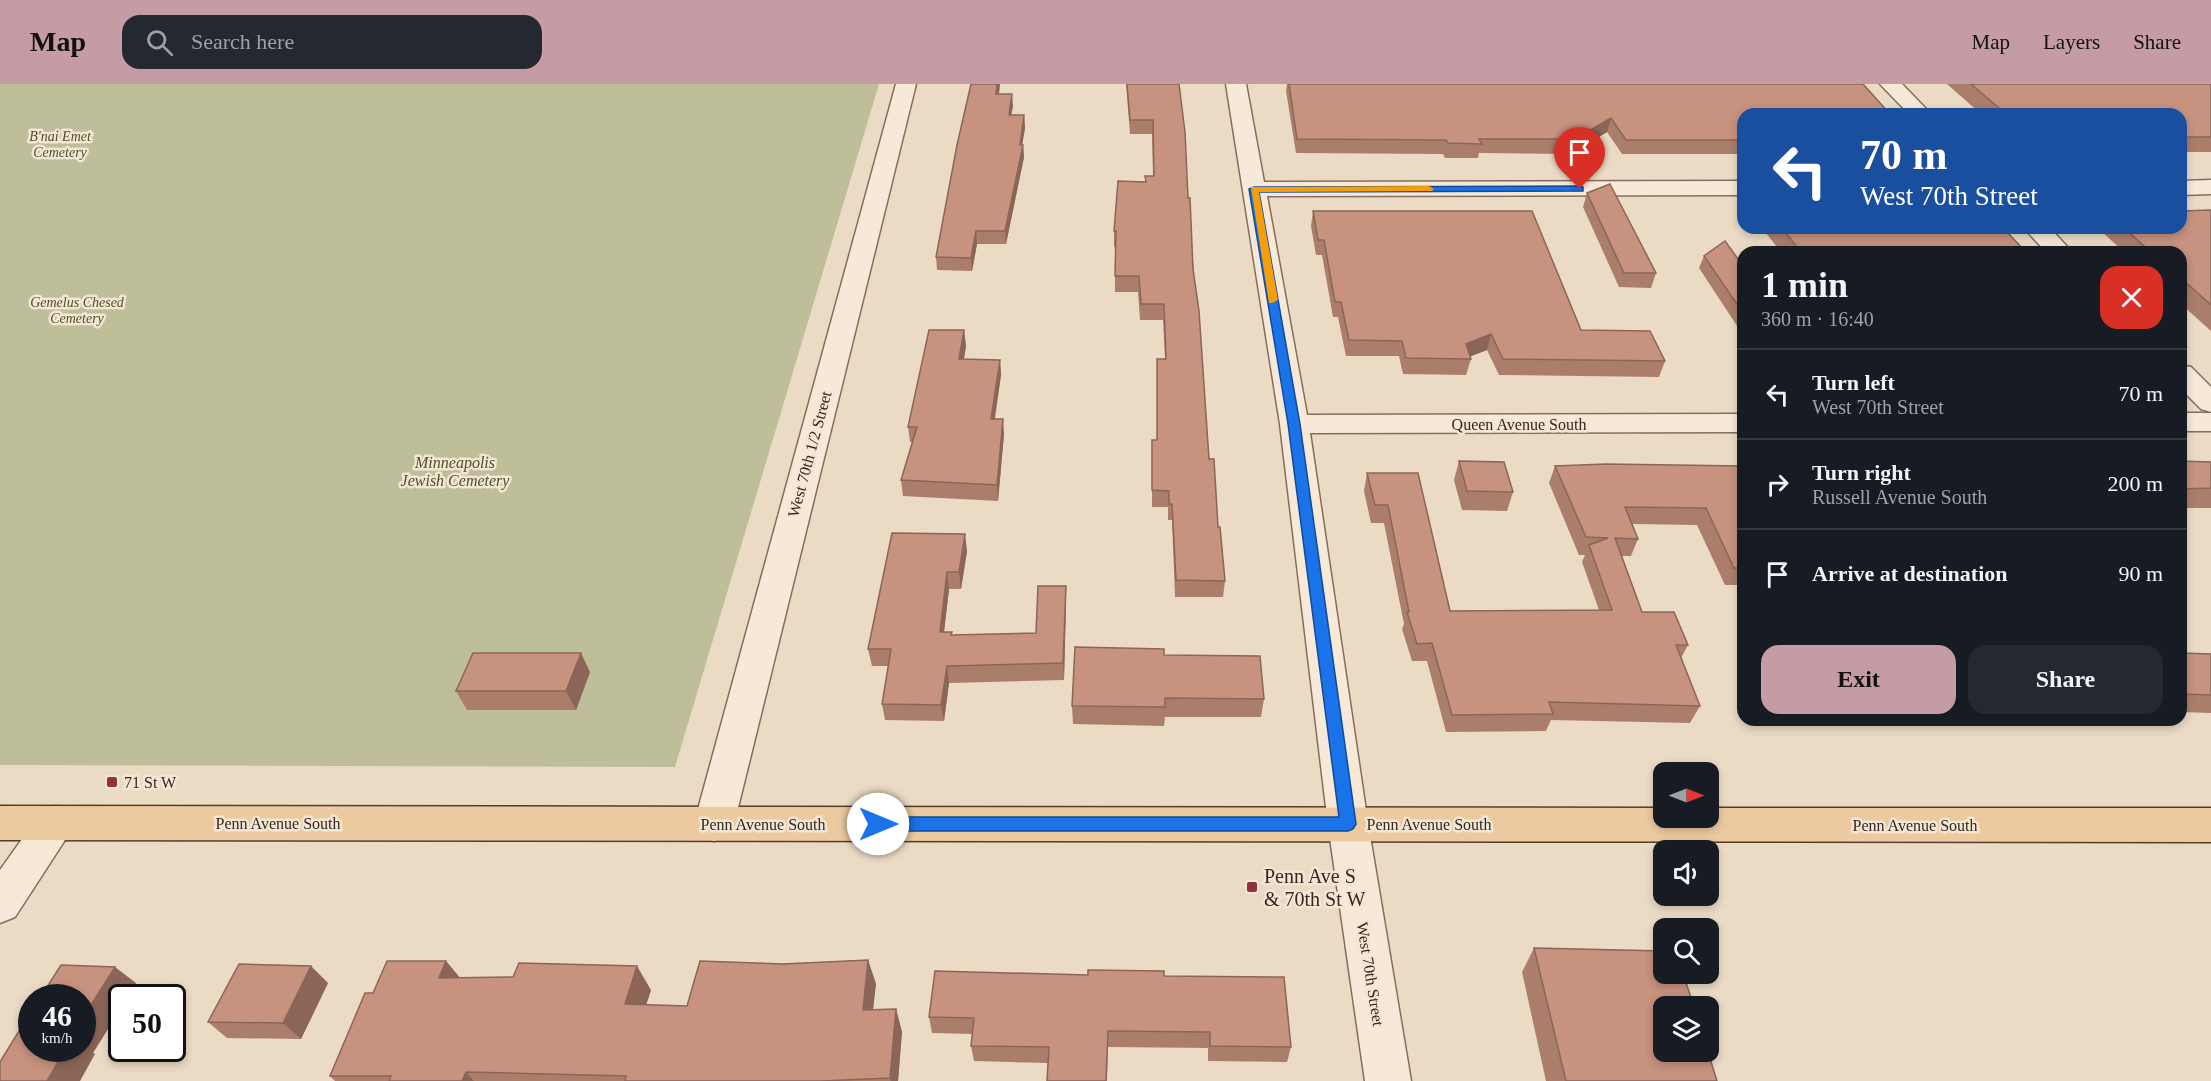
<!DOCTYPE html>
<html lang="en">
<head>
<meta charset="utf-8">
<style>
	body { margin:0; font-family:"Times New Roman",serif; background:#242831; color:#f1f3f6; height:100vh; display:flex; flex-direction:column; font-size:22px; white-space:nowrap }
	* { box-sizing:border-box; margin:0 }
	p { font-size:20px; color:#9ea1a6 }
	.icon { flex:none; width:33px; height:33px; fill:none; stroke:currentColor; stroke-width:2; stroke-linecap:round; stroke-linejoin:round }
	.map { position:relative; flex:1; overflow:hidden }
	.drawer { position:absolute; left:1737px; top:162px; width:450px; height:480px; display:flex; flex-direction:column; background:#171b24; border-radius:18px; box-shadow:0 3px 9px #0003 }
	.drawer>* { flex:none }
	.hud { position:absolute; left:1737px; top:24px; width:450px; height:126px; border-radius:18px; box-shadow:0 3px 9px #0003; background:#1a4fa0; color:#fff; overflow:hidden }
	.needle { width:39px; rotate:90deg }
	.tools { position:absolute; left:1653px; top:678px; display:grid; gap:12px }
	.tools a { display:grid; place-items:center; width:66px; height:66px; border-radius:12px; background:#171b24; box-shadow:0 3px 9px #0003; font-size:30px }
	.speed { position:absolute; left:18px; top:900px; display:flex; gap:12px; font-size:30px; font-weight:700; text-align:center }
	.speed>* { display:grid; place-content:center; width:78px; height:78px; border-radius:50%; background:#171b24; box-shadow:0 3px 9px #0003; line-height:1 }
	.speed small { font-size:15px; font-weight:400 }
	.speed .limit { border:3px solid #111; border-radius:9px; background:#fff; color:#111 }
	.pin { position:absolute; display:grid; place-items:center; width:51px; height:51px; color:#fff; margin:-62px -26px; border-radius:50% 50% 50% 0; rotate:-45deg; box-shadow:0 0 6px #0007 }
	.pin .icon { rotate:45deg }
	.me { position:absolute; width:66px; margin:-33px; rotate:90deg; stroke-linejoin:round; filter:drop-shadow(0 0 4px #0008) }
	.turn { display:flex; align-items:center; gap:21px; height:126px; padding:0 24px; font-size:27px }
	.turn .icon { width:78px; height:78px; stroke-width:2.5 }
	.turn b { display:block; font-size:42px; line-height:51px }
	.round { display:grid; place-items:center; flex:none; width:63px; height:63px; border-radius:18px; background:#242831 }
	.headline { display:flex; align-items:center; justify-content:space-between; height:102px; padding:0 24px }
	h1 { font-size:36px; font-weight:700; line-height:45px }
	.primary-button { display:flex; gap:12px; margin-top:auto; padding:12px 24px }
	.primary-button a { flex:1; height:69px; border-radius:18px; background:#c59ca3; color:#111; font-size:24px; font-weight:700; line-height:69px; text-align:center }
	.primary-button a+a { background:#242831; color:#f1f3f6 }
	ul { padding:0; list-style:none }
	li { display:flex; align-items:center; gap:18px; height:90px; padding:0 24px; border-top:2px solid #363941 }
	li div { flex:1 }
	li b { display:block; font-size:22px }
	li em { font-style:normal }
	header { display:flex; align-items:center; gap:36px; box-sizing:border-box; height:84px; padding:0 30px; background:#c59ca3; color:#111 }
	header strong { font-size:28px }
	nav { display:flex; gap:33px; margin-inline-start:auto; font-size:21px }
	.search { width:420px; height:54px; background:#242831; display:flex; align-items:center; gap:15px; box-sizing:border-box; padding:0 21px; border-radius:18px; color:#9ea1a6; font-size:22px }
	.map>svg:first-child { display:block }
</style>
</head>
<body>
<header>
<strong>Map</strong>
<div class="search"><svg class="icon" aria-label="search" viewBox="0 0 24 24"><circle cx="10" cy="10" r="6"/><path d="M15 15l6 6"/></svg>Search here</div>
<nav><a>Map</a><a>Layers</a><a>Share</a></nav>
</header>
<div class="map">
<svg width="2211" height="997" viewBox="0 0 2211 997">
	<rect width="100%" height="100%" fill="#ebdbc5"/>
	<path fill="#bebe99" d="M0,0H879L675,683L0,681Z"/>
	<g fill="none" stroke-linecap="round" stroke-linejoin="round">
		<defs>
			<g id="minor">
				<path d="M896,0H916L734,740L728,752L714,757L700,752L694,740Z"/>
				<path d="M1226,0H1246L1264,98L1743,97V111L1267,112L1307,331L1743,330V348L1310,349L1368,740L1411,997H1365L1328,740L1280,340Z"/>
				<path d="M1880,0H1902L1931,30H1909Z"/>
				<path d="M2211,96V110L2181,111V97Z"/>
				<path d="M2024,144H2050L2072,168H2046Z"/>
				<path d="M2181,281L2191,283L2211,303V328L2201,325L2181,305Z"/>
				<rect x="2181" y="329" width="30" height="18"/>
				<path d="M56,722L70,727L76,739L15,833L0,839V786L42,727Z"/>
			</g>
			<path id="major" d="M0,722L1664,724V734H1708V724H2211V758L0,756Z"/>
		</defs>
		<use href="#minor" stroke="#856d5d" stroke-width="3"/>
		<use href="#major" stroke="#533c30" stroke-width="3"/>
		<use href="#minor" fill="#f7e9d8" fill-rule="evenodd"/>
		<use href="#major" fill="#eccaa0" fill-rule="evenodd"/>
	</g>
	<g fill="#ab7e6c">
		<path d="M971,0H1000L999,10L1013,22L1011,31H1024L1025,44L1022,61H1023L1024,73L1006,160H977L972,187L937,186L936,173Z"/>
		<path d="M1126,0H1179L1209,375L1225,497L1223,513H1175L1172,436H1168V423H1152V356H1157V275H1165L1163,236H1140L1138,208H1115V163H1114V147L1145,98V92H1153L1152,50H1130Z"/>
		<path d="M1287,0H1863L1743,30V70H1622L1607,48L1571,70L1479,69L1478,74H1445L1443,70L1296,69L1286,7Z"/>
		<path d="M1947,0H2211V68H2181V30H1981Z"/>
		<path d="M1587,109L1656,189L1651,204L1619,203L1583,123Z"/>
		<path d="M2211,126V247L2181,220V168H2124L2100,146L2101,144H2181Z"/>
		<path d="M1313,127L1581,246L1665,277L1659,293L1499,291L1487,266L1470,272L1471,275L1466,291L1403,290L1399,272H1346L1338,233H1333L1322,171H1316L1311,142Z"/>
		<path d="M1762,144H1895L1896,146L2026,168H1781Z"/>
		<path d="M1704,172L1743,182V251L1699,184Z"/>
		<path d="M964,246L966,262L964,275L1000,276L1001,291L995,335L1004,350L998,417L903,412L901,396L912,358H910L908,343Z"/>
		<path d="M1459,377L1513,408L1507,427L1462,426L1454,396Z"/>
		<path d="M2181,377L2211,378V424H2181Z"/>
		<path d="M1743,380V501H1725L1697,441L1632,440L1638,455L1631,472H1621L1642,528L1688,561L1681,574L1700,622L1690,639L1551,636L1546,647L1446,648L1427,577H1412L1402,545L1404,540L1384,439H1371L1364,407L1367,389H1418L1450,527L1599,526L1582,478L1585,471H1579L1549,399L1555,382H1742Z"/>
		<path d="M967,467L961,505H949L944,548H952V551L1036,549L1066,502V519L1064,596L949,599L944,637L885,636L882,620L888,582H872L868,565Z"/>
		<path d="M2181,568L2182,569L2211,570V629L2181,628Z"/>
		<path d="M1164,571L1264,615L1261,633H1165L1164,642L1073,640L1072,622Z"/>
		<path d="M590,588L576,626H467L456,607Z"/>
		<path d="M1534,864L1717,997H1546L1522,888Z"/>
		<path d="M868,876L876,900L873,926L896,925L902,948L898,997H335L330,992L446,877L460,894L651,906L646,921L687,922L783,880Z"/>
		<path d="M1088,891L1164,892L1291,963L1287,978L1208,977V964L1108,963L1107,997H1047L1048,979L974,977L971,962L972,950L932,949L929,933Z"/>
		<path d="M328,899L301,955L227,954L208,938Z"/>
	</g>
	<g fill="#8b6658">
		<path d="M997,0H1000L997,22L996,10Z"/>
		<path d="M1012,10L1013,22L1009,43V31Z"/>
		<path d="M1024,31L1025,44L1020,73V61Z"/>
		<path d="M1611,34L1607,48L1571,70L1575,55Z"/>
		<path d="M1023,61L1024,73L1006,160L1005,147Z"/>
		<path d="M976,147L977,160L972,187L971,174Z"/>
		<path d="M964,246L966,262L961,291L959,275Z"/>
		<path d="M1491,250L1487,266L1464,275L1466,260Z"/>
		<path d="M1000,276L1001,291L992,350L991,335Z"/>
		<path d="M1003,335L1004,350L998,417L997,401Z"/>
		<path d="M965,450L967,467L961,505L959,488Z"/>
		<path d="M947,488L949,505L942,565L940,548Z"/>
		<path d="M1066,502V519L1064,596L1063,579Z"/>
		<path d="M581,569L590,588L576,626L566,607Z"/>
		<path d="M947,582L949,599L944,637L941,621Z"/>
		<path d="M868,876L876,900L870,949L863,926Z"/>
		<path d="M446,877L466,901L439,894Z"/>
		<path d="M311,882L328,899L301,955L283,939Z"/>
		<path d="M637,882L651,906L639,943L625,920Z"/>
		<path d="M115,883L136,899L127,914H122V923L93,969L95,970L80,997H47L66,964H82V935Z"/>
		<path d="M896,925L902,948L898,997H891L890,994Z"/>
		<path d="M466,988L474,997H462Z"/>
	</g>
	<g fill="#c7927e" stroke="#8b6658" stroke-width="1.5">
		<path d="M971,0H997L996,10H1012L1009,31H1024L1020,61H1023L1005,147H976L971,174L936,173L957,61Z"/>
		<path d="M1127,0H1179L1185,48L1188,114H1190L1193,185L1199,227L1209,375H1214L1218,443H1220L1225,497L1176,496L1172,420H1169V407L1152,406V356H1157V275H1166L1164,220H1141L1139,192H1115L1116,147H1114L1118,97L1146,98L1145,92H1154L1153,36H1130Z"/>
		<path d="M1289,0H1863L1890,30H1743V56H1626L1611,34L1575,55H1479L1482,60L1448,59L1446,56L1297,55Z"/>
		<path d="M1971,0H2211V53H2181V30H2006Z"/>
		<path d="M1610,100L1656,189H1624L1587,109Z"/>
		<path d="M2211,126V221L2181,194V168H2151L2124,144H2181V127Z"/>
		<path d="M1313,127H1532L1581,246L1650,247L1665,277L1503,275L1491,250L1466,260L1471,275L1406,274L1402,257L1349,256L1341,218H1335L1324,156H1318Z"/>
		<path d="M1782,144H1895L1896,146L2006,147L2026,168H1801Z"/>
		<path d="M1725,157L1743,182V229L1704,172Z"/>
		<path d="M929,246H964L959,275L1000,276L991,335H1003L997,401L901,396L917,343H908Z"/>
		<path d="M1459,377L1504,378L1513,408L1467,407Z"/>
		<path d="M2181,377L2211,378V404L2181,405Z"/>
		<path d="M1606,380L1743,382V422H1740L1743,428V484H1734L1706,424L1625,423L1638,455L1615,454L1642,528H1674L1688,561H1676L1700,622L1549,618L1553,630L1452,631L1432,559L1417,560L1407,528H1409L1388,421H1375L1367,389H1418L1450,527L1612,526L1589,461L1608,454L1586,453L1555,382Z"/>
		<path d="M892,449L965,450L959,488H947L940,548H952L951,551L1036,549L1038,502H1066L1063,579L947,582L941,621L882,620L891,565H868Z"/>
		<path d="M1075,563L1164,565V571L1260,572L1264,615L1165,614V623L1072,622Z"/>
		<path d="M2181,568L2182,569L2211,570V611L2181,610Z"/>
		<path d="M473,569H581L566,607H456Z"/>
		<path d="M1534,864L1664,867V890H1683L1694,922H1664V968H1708L1717,997H1566Z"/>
		<path d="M868,876L863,926L896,925L890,994L821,997H625L626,992L466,988L462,997H389L391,992H330L365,909H373L387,877H446L439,894L513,893L519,879L637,882L625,920L687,922L700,877L783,880Z"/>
		<path d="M239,880L311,882L283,939L208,938Z"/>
		<path d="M61,881L115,883L82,935V914H40Z"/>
		<path d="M1088,886L1164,887V892L1284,893L1291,963L1210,962V948L1108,947L1106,997H1047L1049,963L971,962L974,934L929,933L935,887L1088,891Z"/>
		<path d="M32,926V964H66L47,997H0V978Z"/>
	</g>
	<path fill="#1a73e8" stroke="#114b97" stroke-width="1.5" d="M1580,102L1583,103V107L1259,108L1300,340L1356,740L1353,745L1348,747H878L872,745L870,740L872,735L878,733H1339L1288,340L1249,105L1254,103Z"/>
	<path fill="#f59e0b" d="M1429,102L1434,105L1432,107L1259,108L1278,216L1272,219H1269L1251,103Z"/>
	<g fill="#90313e" stroke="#f3e6d5" stroke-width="2">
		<rect x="106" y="692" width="12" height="12" rx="3"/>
		<rect x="1246" y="797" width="12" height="12" rx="3"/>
	</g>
	<g text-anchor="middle" stroke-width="5" stroke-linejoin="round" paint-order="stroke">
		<g font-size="14" font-style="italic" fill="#4c5127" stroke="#f3e6d5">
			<text x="60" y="57">B'nai Emet<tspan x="60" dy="16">Cemetery</tspan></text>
			<text x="77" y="223">Gemelus Chesed<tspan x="77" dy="16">Cemetery</tspan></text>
		</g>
		<g font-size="16" fill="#36271f" stroke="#f3e6d5">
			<text x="1519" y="346">Queen Avenue South</text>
			<text transform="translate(809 370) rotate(-75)" y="6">West 70th 1/2 Street</text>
			<text x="278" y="745">Penn Avenue South</text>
			<text x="763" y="746">Penn Avenue South</text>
			<text x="1429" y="746">Penn Avenue South</text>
			<text x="1915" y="747">Penn Avenue South</text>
			<text transform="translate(1371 890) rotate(81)" y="6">West 70th Street</text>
		</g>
		<g font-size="16" font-style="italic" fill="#4c5127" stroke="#f3e6d5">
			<text x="455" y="384">Minneapolis<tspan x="455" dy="18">Jewish Cemetery</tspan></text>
		</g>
		<g font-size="16" fill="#36271f" stroke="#f3e6d5" text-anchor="start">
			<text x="124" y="704">71 St W</text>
		</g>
		<g font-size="20" fill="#36271f" stroke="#f3e6d5" text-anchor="start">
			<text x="1264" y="799">Penn Ave S<tspan x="1264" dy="23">&amp; 70th St W</tspan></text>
		</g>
	</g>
</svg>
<div class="tools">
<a><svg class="needle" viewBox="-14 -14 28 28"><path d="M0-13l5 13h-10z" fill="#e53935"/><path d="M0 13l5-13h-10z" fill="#9ea1a6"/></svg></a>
<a><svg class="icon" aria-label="sound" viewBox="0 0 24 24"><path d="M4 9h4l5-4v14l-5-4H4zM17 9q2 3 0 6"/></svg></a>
<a><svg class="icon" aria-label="search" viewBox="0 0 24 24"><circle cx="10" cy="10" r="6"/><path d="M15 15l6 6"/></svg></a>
<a><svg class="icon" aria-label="layers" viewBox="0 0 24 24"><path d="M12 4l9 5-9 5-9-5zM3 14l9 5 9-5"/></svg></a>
</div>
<div class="speed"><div>46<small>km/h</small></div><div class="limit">50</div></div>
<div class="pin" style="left:1580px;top:105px;background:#d93025"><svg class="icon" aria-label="arrive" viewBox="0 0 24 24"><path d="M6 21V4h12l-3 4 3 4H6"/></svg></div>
<svg class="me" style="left:878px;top:740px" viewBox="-20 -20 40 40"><circle r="19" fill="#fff"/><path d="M0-13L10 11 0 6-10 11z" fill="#1a73e8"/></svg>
<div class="hud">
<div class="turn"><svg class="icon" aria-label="left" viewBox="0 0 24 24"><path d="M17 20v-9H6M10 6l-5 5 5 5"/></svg><div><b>70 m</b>West 70th Street</div></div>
</div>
<section class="drawer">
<div class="headline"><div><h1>1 min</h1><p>360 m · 16:40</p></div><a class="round" style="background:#d93025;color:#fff"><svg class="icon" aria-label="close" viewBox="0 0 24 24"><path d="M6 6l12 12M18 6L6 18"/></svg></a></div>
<ul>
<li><svg class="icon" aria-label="left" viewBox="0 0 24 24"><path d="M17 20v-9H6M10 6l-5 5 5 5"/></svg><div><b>Turn left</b><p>West 70th Street</p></div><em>70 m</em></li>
<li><svg class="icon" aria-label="right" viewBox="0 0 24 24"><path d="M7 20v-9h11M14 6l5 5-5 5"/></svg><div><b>Turn right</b><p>Russell Avenue South</p></div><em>200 m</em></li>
<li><svg class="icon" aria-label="arrive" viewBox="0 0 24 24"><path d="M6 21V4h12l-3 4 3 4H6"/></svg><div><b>Arrive at destination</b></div><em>90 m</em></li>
</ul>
<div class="primary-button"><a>Exit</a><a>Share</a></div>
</section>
</div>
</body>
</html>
